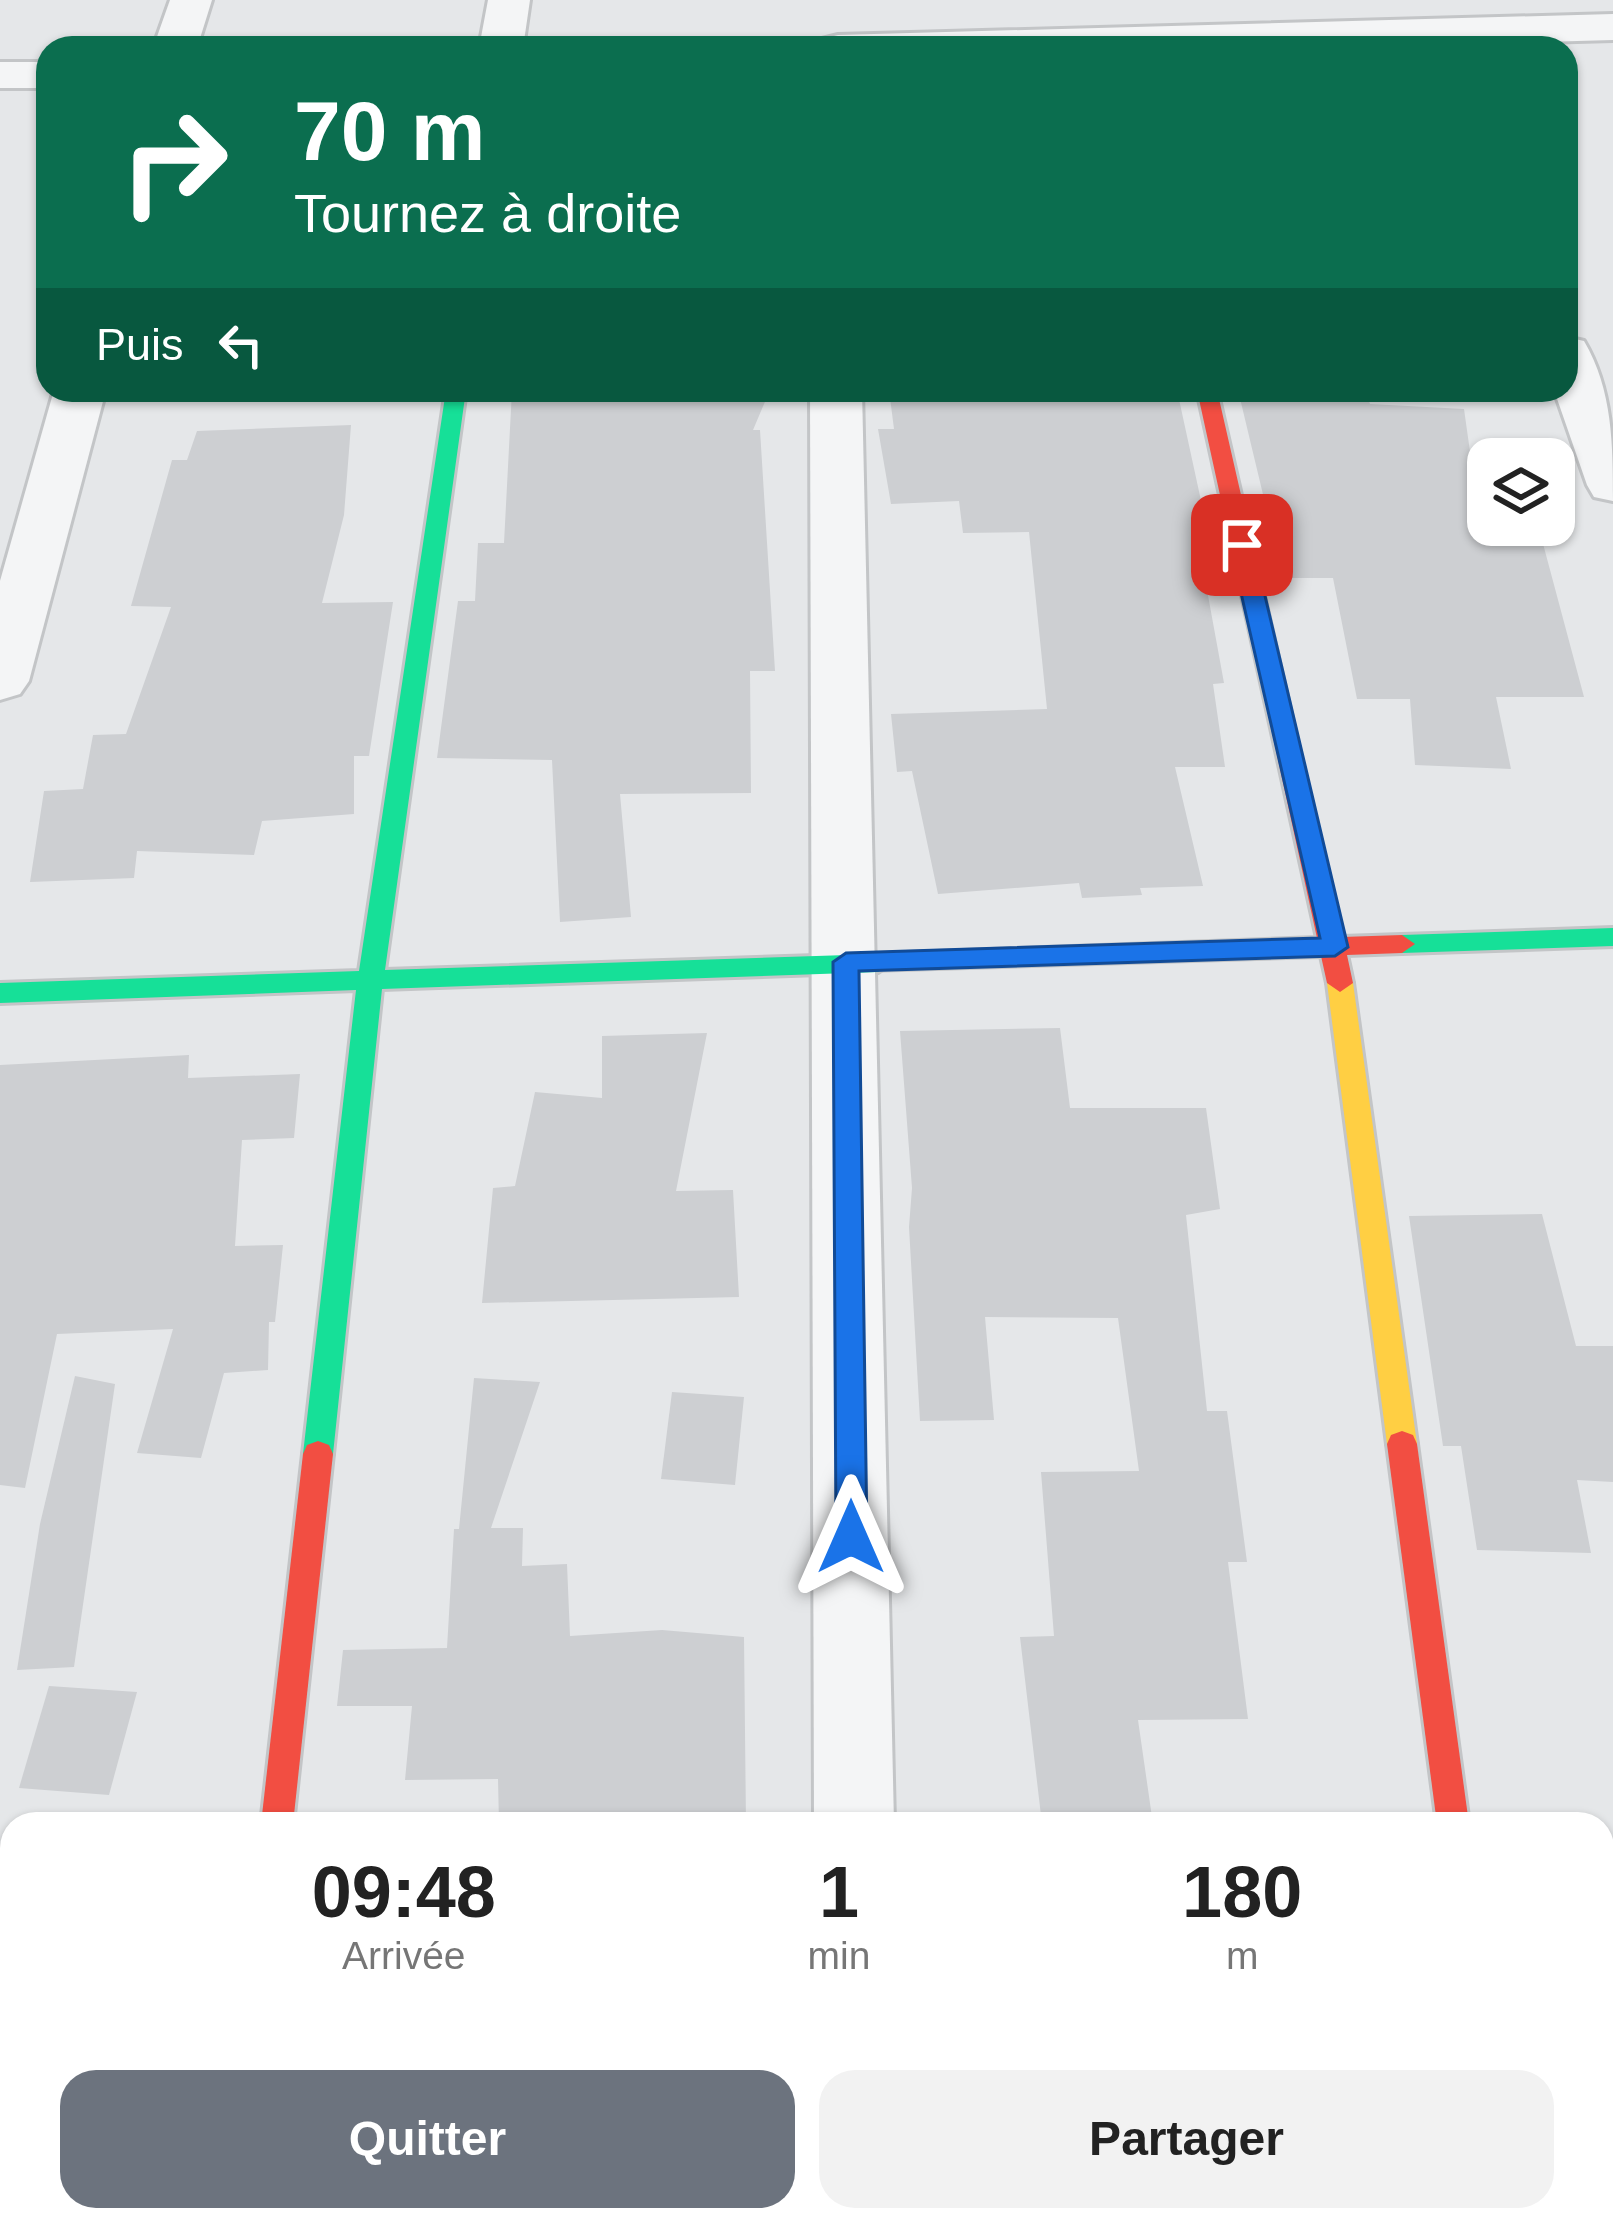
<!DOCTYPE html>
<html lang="fr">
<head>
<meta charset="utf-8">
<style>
	body { margin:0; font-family:Arial,sans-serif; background:#f2f2f2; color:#222; height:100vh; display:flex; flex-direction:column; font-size:45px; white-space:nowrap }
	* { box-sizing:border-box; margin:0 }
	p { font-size:39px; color:#767676 }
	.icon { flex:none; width:66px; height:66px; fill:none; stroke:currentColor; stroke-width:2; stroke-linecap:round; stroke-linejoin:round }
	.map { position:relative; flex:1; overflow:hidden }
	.sheet { position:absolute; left:0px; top:1812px; width:1614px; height:420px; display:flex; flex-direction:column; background:#fff; border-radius:36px 36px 0 0; box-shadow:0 3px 9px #0004 }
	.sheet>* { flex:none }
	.top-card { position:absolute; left:36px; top:36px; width:1542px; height:366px; border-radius:36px; box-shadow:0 3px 9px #0004; background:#0b6e4f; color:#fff; overflow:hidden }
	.buttons { position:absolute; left:1467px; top:438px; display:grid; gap:24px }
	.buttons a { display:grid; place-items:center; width:108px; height:108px; border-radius:24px; background:#fff; box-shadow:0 3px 9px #0004; font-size:60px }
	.pin { position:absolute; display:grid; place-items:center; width:102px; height:102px; color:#fff; margin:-51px; border-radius:24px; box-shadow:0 6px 18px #0006 }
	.me { position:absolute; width:132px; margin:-66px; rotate:0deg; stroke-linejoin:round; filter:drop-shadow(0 0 9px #0008) }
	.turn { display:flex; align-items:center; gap:42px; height:252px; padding:0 60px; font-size:54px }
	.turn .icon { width:156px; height:156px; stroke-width:2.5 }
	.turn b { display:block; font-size:84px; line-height:102px }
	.then { display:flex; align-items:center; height:114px; padding:0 60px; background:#0003; gap:24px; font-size:45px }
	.eta { display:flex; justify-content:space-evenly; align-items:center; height:204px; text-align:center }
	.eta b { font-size:72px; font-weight:700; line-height:84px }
	.cta { display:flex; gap:24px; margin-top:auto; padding:24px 60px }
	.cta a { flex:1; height:138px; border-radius:36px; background:#6c737e; color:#fff; font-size:48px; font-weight:700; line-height:138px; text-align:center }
	.cta a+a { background:#f2f2f2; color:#222 }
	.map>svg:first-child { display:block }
</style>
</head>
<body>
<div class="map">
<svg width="1613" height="2232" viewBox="0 0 1613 2232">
	<rect width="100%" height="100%" fill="#e5e7e9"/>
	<g fill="#cdcfd2">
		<path d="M512,390H770L753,430H760L775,671H750L751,793L620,794L631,917L560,922L552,760L437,758L458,601H475L478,543H504Z"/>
		<path d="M889,390H1177L1218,579H1205L1224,683L1213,684L1225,767H1175L1203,886L1140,888L1142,895L1082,898L1079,883L938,894L912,771L897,772L891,714L1047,709L1029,532L963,533L959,501L891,504L878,429H894Z"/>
		<path d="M1238,390H1365L1370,404L1464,409L1473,473L1488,525H1538L1584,697H1496L1511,769L1415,765L1410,699H1357L1333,578H1283Z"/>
		<path d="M351,425L344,515L322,603L393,602L369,756H354V814L262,821L254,855L137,851L134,878L30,882L44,791L83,789L93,735L126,734L171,607L131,606L172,460H187L197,431Z"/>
		<path d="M1060,1028L1070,1108H1206L1220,1209L1186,1215L1207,1411H1227L1247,1562H1228L1248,1719L1138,1720L1153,1824H1042L1020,1637L1054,1636L1041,1472L1139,1471L1118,1318L985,1317L994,1420L920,1421L909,1227L912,1188L900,1031Z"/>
		<path d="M707,1033L676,1191L733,1190L739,1297L482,1303L493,1188L515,1186L535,1092L602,1098V1036Z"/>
		<path d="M189,1055L188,1078L300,1074L294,1138L242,1140L235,1246L283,1245L275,1322H269L268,1370L224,1373L201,1458L137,1453L173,1329L57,1334L25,1488L0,1485V1065Z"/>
		<path d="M1542,1214L1576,1346H1613V1482L1577,1480L1591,1553L1477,1550L1461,1446H1443L1409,1216Z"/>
		<path d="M75,1376L115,1384L74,1667L17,1670L40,1524Z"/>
		<path d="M474,1378L540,1382L491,1528H523L522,1566L567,1564L570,1636L662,1630L744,1637L746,1824H499L498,1779L405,1780L412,1706H337L343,1650L447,1648L454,1529H459Z"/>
		<path d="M672,1392L744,1397L735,1485L661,1479Z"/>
		<path d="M49,1686L137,1692L109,1795L19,1788Z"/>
	</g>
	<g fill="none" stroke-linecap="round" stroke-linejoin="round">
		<defs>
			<g id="street">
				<path d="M170,0H212L197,48H153Z"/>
				<path d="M488,0H530L523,48H479Z"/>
				<path d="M1613,14V40L1322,48H816L822,39L838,35Z"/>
				<rect x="0" y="62" width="48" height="26"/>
				<path d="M1566,337L1584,341C1613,390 1613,446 1613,501L1594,497L1587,485L1554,390H1566Z"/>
				<path d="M54,390H106L29,681L20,694L0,700V581Z"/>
				<path d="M810,390H862L894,1824H814Z"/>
				<path d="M189,2220H277V2232H187Z"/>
				<path d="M814,2220H902L903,2232H813Z"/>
				<path d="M1482,2220H1570L1573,2232H1483Z"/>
			</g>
			<g id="fast">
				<path d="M446,390H466L385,970L878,954L891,963L878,972L382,989L333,1454L329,1463L318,1467L307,1463L303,1454L356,990L0,1003V983L359,971Z"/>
				<path d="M1613,928V946L1402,953L1389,944L1402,935Z"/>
			</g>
			<path id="slow" d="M1340,974L1353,983L1417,1444L1413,1453L1402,1457L1391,1453L1387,1444L1327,983Z"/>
			<g id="jam">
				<path d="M1197,390H1217L1342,937L1402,935L1415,944L1402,953L1347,955L1353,983L1340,992L1327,983L1321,956L869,970L865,963L878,954L1317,938Z"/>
				<path d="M1402,1431L1413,1435L1417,1444L1469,1824H1437L1387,1444L1391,1435Z"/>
				<path d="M318,1441L329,1445L333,1454L293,1824H261L303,1454L307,1445Z"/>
			</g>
		</defs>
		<use href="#street" stroke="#c3c5c7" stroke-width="6"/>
		<use href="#fast" stroke="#c3c5c7" stroke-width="6"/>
		<use href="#slow" stroke="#c3c5c7" stroke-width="6"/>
		<use href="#jam" stroke="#c3c5c7" stroke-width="6"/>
		<use href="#street" fill="#f4f5f6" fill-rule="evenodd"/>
		<use href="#fast" fill="#16e098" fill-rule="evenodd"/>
		<use href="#slow" fill="#ffcf43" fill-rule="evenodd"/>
		<use href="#jam" fill="#f24e42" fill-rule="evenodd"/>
	</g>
	<path fill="#1a73e8" stroke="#114b97" stroke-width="3" d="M1242,538L1253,545L1348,947L1335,956L859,971L867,1537L862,1546L851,1550L840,1546L836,1537L833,962L846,953L1320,938L1230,545Z"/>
</svg>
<div class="buttons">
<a><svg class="icon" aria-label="layers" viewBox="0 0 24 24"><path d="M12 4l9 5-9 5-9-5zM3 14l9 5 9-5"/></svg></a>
</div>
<div class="pin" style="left:1242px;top:545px;background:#d93025"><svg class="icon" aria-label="arrive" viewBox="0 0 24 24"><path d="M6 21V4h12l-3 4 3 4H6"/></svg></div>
<svg class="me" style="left:851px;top:1537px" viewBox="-20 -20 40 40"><path d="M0-17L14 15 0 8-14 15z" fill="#1a73e8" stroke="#fff" stroke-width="4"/></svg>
<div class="top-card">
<div class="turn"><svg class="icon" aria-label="right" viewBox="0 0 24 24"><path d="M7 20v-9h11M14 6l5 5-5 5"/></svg><div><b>70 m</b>Tournez à droite</div></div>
<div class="then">Puis<svg class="icon" aria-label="left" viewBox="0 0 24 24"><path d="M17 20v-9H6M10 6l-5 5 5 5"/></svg></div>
</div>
<section class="sheet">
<div class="eta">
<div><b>09:48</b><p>Arrivée</p></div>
<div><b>1</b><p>min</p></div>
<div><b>180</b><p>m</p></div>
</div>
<div class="cta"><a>Quitter</a><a>Partager</a></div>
</section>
</div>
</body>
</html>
